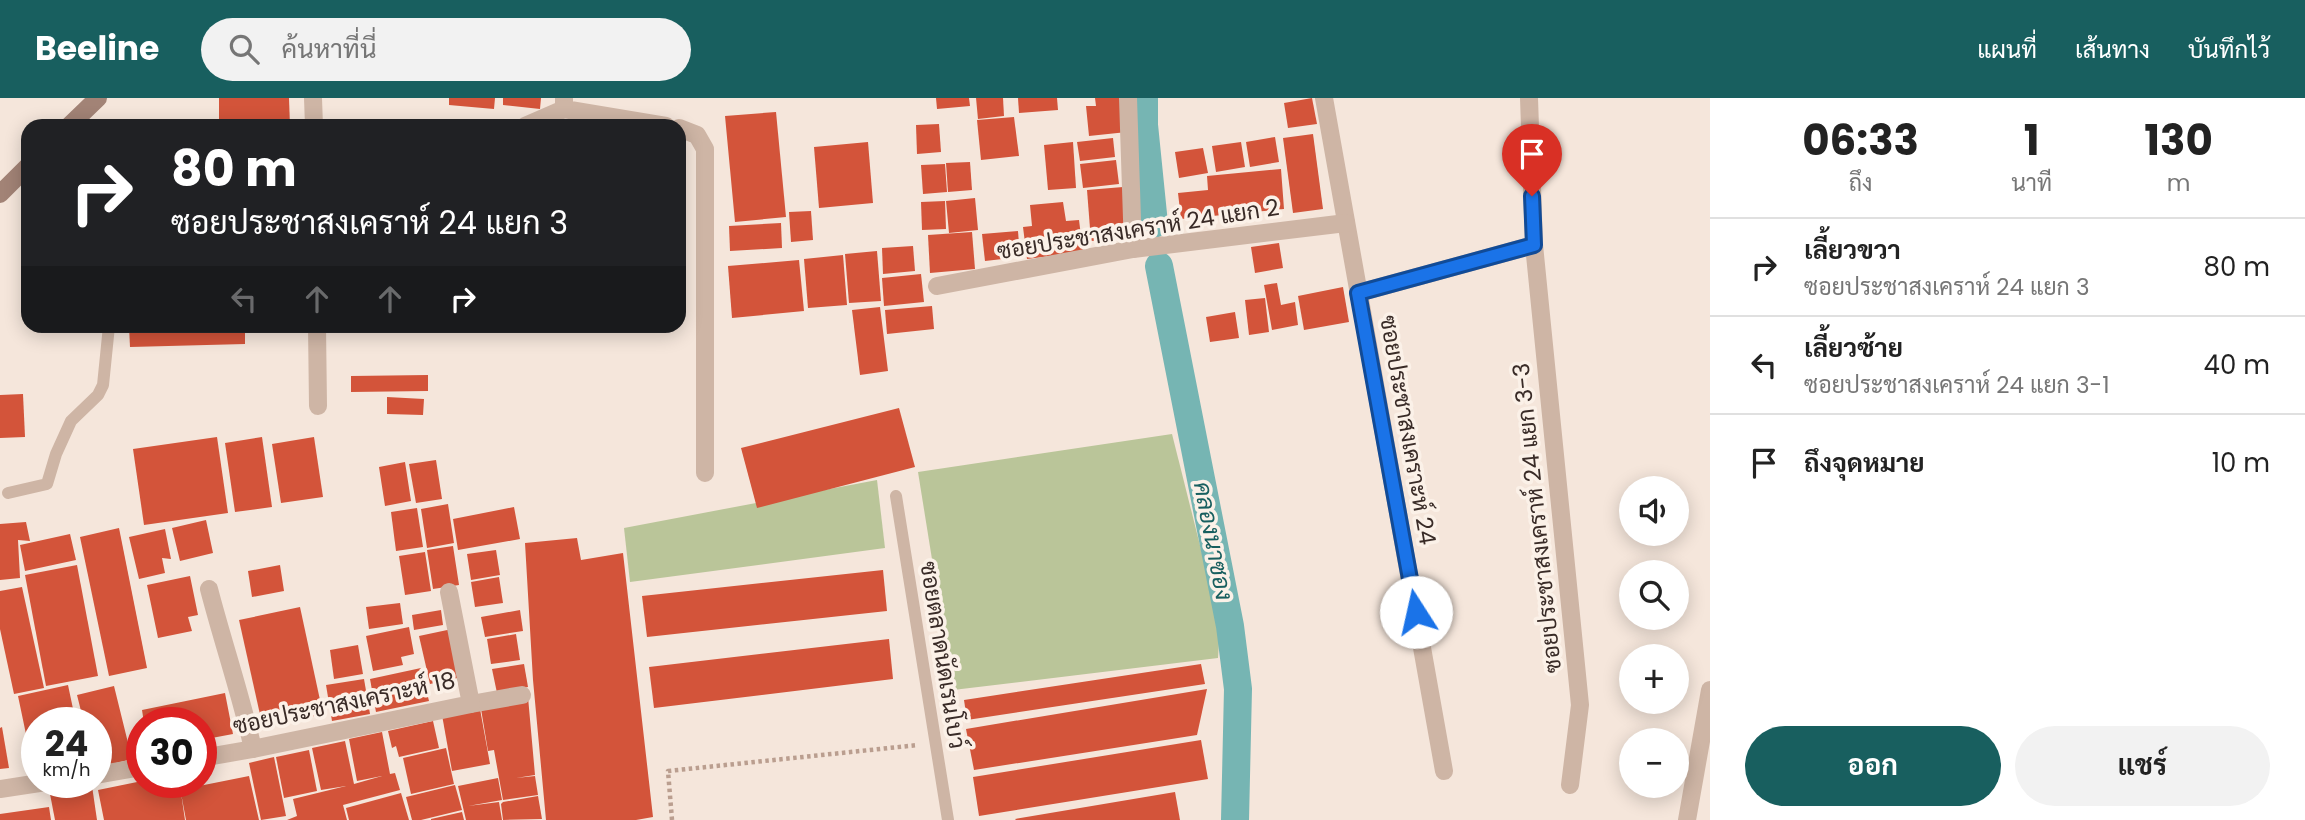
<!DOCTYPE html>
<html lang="th">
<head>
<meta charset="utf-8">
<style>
	body { margin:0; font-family:Poppins,Sarabun,sans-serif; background:#f2f2f2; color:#222; height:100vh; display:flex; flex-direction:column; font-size:26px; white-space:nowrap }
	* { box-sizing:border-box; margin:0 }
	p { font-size:23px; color:#767676 }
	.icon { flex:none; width:38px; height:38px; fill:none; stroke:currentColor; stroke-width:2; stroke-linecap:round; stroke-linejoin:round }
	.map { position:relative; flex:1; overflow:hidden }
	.sheet { display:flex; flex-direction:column; background:#fff; width:595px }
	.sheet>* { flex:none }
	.banner { position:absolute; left:21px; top:21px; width:665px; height:214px; border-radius:21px; box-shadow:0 4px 18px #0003; background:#202124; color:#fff; overflow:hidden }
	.fabs { position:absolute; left:1619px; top:378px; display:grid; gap:14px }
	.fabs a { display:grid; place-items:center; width:70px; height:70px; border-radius:50%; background:#fff; box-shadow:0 4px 18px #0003; font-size:35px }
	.speed { position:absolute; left:21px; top:609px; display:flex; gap:14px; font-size:35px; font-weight:700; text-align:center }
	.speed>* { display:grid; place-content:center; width:91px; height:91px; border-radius:50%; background:#fff; box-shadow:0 4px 18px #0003; line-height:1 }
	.speed small { font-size:18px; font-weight:400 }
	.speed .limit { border:10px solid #d22; background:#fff; color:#111 }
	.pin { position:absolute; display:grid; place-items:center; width:60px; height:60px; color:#fff; margin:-72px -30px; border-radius:50% 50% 50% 0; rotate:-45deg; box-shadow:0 0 7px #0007 }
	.pin .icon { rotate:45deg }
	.me { position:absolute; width:77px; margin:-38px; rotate:350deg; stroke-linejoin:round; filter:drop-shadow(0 0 5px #0008) }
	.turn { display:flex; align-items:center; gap:24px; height:147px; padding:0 35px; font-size:32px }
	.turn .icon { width:91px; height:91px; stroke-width:2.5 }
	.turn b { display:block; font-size:49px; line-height:60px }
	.lanes { display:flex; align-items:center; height:66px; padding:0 35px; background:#0003; justify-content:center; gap:35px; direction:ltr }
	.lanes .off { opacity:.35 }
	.eta { display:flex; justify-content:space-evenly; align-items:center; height:119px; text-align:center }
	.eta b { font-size:42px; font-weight:700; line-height:49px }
	.action { display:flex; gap:14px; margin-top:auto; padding:14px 35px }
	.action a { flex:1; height:80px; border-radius:42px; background:#185f5f; color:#fff; font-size:28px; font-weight:700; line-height:80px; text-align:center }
	.action a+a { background:#f2f2f2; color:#222 }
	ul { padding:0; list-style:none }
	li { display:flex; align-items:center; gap:21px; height:98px; padding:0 35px; border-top:2px solid #e0e0e0 }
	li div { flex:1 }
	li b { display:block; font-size:26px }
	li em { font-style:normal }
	header { display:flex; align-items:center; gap:42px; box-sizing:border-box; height:98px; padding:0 35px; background:#185f5f; color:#fff }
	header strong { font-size:33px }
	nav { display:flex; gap:38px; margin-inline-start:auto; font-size:24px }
	.search { width:490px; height:63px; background:#f2f2f2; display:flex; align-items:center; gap:18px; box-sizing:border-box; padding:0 24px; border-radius:38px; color:#767676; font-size:26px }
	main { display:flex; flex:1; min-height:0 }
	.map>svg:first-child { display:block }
</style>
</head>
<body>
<header>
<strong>Beeline</strong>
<div class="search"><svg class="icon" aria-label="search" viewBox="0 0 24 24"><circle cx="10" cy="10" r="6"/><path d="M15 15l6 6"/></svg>ค้นหาที่นี่</div>
<nav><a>แผนที่</a><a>เส้นทาง</a><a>บันทึกไว้</a></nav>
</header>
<main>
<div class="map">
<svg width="1710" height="722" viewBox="0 0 1710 722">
	<rect width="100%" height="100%" fill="#f5e6db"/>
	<g fill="#bac599">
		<path d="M1172,336L1220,527L1218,560L953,592L918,374Z"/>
		<path d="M877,382L885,450L630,484L624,430Z"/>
	</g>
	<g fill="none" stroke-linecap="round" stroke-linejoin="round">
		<g stroke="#76b5b3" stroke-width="28">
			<path d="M1144,0V27L1154,126"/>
			<path d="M1159,168L1230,528L1238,591L1235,722"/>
		</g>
	</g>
	<g fill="#d3543a">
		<path d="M219,0H289L290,28H219Z"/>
		<path d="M449,0H495L494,11L449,7Z"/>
		<path d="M503,0H541L540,11L503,7Z"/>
		<path d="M936,0H969L970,8L937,11Z"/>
		<path d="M976,0H1003L1004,18L978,21Z"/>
		<path d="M1018,0H1057L1058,12L1019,15Z"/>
		<path d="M1095,0H1123L1127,34L1089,38L1086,8H1096Z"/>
		<path d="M1312,0L1317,26L1288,30L1284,5Z"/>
		<path d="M776,14L786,119L735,124L725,18Z"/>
		<path d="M1014,19L1019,58L981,62L977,22Z"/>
		<path d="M939,26L941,54L917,56L916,27Z"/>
		<path d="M1313,36L1323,111L1293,115L1283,40Z"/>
		<path d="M1275,39L1279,64L1250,69L1246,44Z"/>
		<path d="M1113,40L1115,59L1080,63L1077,44Z"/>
		<path d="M868,44L873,105L819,110L814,49Z"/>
		<path d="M1073,44L1076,90L1048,92L1044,47Z"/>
		<path d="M1241,44L1245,69L1216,74L1212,48Z"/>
		<path d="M1203,50L1208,75L1179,80L1175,54Z"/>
		<path d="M1116,62L1119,86L1083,90L1080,66Z"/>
		<path d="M970,64L972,92L948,94L946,65Z"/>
		<path d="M945,66L947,94L923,96L921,67Z"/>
		<path d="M1281,71L1284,111L1181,121L1178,95L1208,92L1207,78Z"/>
		<path d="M1123,89L1127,139L1091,143L1087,92Z"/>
		<path d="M975,100L978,132L949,135L946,103Z"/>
		<path d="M945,103L946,131L922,132L921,104Z"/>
		<path d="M1063,104L1066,123L1079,122L1083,154L1027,161L1023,129L1032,128L1030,107Z"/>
		<path d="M811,113L813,142L791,144L789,114Z"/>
		<path d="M781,125L782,150L730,153L729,128Z"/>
		<path d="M1018,133L1020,159L985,163L982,136Z"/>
		<path d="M972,134L975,171L930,175L928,137Z"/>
		<path d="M1279,145L1283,170L1255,175L1251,149Z"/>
		<path d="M913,148L915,173L883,176L882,150Z"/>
		<path d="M877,153L881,203L849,205L845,156Z"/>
		<path d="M843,157L847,207L808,210L804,161Z"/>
		<path d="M799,162L804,213L732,220L728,168Z"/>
		<path d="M921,176L924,204L884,208L882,180Z"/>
		<path d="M1277,185L1281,207L1295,204L1298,227L1272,232L1264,187Z"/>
		<path d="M1343,189L1349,224L1304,232L1298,198Z"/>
		<path d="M1265,200L1269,234L1249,237L1245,202Z"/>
		<path d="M932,208L934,231L887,236L885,212Z"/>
		<path d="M880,209L888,273L860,277L852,212Z"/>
		<path d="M1235,214L1239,240L1210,244L1206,219Z"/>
		<path d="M129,228H245V246L130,249Z"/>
		<path d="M428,277V293L351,294V278Z"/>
		<path d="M23,296L25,339L0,340V297Z"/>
		<path d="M387,299L424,301L423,317L387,316Z"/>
		<path d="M899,310L915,369L757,410L741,350Z"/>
		<path d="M217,339L228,415L144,427L133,351Z"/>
		<path d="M262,339L272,409L235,414L225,345Z"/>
		<path d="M314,339L323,399L281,405L272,346Z"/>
		<path d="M436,362L442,401L416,405L409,366Z"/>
		<path d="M405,364L411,403L385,408L379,369Z"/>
		<path d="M448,406L454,445L427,450L421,411Z"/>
		<path d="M514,409L520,441L458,452L453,421Z"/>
		<path d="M417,410L423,449L396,453L391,414Z"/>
		<path d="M206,422L213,455L180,463L172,430Z"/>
		<path d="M26,424L30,443L18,442L20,480L0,482V426Z"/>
		<path d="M119,430L147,570L109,578L80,439Z"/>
		<path d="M165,431L171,461L162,460L165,475L139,481L129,439Z"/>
		<path d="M70,436L76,462L25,473L20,447Z"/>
		<path d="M577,440L581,462L623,455L653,719L636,722H546L533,582L525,445Z"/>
		<path d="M453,448L459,487L433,491L427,452Z"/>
		<path d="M496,452L500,477L471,482L467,456Z"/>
		<path d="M425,454L431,493L405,497L399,458Z"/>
		<path d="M77,467L98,578L46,588L25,477Z"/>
		<path d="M280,467L284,493L252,499L248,473Z"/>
		<path d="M883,472L887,513L647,539L642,498Z"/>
		<path d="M190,478L198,517L188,519L192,533L158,540L147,487Z"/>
		<path d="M499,479L503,505L475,509L471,484Z"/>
		<path d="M22,489L44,590L14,596L0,531V493Z"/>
		<path d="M400,505L403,526L369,531L366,509Z"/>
		<path d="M300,509L323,616L263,630L239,522Z"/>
		<path d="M441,512L443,527L414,532L412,517Z"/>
		<path d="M520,512L523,533L485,539L481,519Z"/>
		<path d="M409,529L414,556L401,559L403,567L373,573L366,538Z"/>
		<path d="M452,531L462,579L430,586L419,538Z"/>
		<path d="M516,536L520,562L491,566L487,541Z"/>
		<path d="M889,541L893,581L654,610L649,569Z"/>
		<path d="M358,547L363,576L334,581L330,552Z"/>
		<path d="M524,566L528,589L497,595L492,571Z"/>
		<path d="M1201,566L1205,586L967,622L964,602Z"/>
		<path d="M421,570L429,603L376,614L370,581Z"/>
		<path d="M364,581L370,616L332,623L326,587Z"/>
		<path d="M68,587L76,625H37V658L31,660L18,598Z"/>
		<path d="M114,588L132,661L96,670V625H84L77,597Z"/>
		<path d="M1207,591L1197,637L974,672L966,631Z"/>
		<path d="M225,595L233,636L201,642V625H144L142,612Z"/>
		<path d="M528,599L535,677L516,680L535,678L538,697L503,702L494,652L488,653L481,611Z"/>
		<path d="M480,611L490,666L452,673L442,617Z"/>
		<path d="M433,623L439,650L399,659L396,648L392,650L388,633Z"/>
		<path d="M2,629L9,670L0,671V630Z"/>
		<path d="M382,634L390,676L395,675L400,692L343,707L347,722H287L297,718L293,701L346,688L321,692L312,650L345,643L354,686L382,678L357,683L349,641Z"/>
		<path d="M1201,642L1208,681L979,718L973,679Z"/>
		<path d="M446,650L454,686L411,696L403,660Z"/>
		<path d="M309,652L317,693L284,700L276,659Z"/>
		<path d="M274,659L286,718L261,722L249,665Z"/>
		<path d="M249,678L259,722H186L181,695L185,722H104L98,692L142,683L178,684L179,692Z"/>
		<path d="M498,680L502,702L468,708L499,704L502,722H466L458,688Z"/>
		<path d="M455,687L462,712L421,722H412L406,699Z"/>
		<path d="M92,688L97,722H55L50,696Z"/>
		<path d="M1175,694L1180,722H1016L1015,721Z"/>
		<path d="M401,695L409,722H349L346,710Z"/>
		<path d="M538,698L542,721L503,722L501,706L503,704Z"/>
		<path d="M49,709L51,722H0V716Z"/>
		<path d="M462,714L464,722H431V721Z"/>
	</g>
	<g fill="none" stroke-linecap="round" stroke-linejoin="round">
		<path stroke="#ba9e8f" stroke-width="4.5" stroke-dasharray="3.5 3.5" stroke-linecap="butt" d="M672,722L668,673L918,647"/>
		<g stroke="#ceb5a5" stroke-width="12">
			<path d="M8,395L47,386L56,356L71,323L98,297L103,287L109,228"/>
			<path d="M896,398L948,722"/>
		</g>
		<g stroke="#ceb5a5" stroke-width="18">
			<path d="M313,0L314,28"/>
			<path d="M564,0V11L666,28"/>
			<path d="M1128,0L1133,151"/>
			<path d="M1324,0L1444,673"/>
			<path d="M1529,0L1534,147L1580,607L1570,687"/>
			<path d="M525,28L564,11"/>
			<path d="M679,30L697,37L705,51V375"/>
			<path d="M937,188L1133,151L1346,125"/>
			<path d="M1358,195L1534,147"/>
			<path d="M317,228L318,308"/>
			<path d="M209,491C223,545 241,597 253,651"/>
			<path d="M471,606L522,597"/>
			<path d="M201,660L253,651L471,606L449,494"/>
			<path d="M96,677L142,669"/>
			<path d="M0,691L46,684"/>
			<path d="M1687,722L1710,592"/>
		</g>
		<g stroke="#a28376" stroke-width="18">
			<path d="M69,28L98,0"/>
			<path d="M0,96L28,68"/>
		</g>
	</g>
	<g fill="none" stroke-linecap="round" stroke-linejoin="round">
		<defs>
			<path id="route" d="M1416,514L1358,195L1534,147L1532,98"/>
		</defs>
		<use href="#route" stroke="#114b97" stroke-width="18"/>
		<use href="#route" stroke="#1a73e8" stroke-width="12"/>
	</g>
	<g text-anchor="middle" stroke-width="7" stroke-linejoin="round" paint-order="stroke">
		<g font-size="23" fill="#392b27" stroke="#fbf1e8">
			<text transform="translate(1138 131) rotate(-9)" y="8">ซอยประชาสงเคราห์ 24 แยก 2</text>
			<text transform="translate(1408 332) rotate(80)" y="8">ซอยประชาสงเคราะห์ 24</text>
			<text transform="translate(1537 420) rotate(-96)" y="8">ซอยประชาสงเคราห์ 24 แยก 3-3</text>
			<text transform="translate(943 557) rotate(81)" y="8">ซอยตลาดนัดเรนโบว์</text>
			<text transform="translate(344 605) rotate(-12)" y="8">ซอยประชาสงเคราะห์ 18</text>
		</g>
		<g font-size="24" font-style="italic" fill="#185f5f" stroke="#fbf1e8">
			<text transform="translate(1213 443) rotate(79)" y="8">คลองนาซอง</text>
		</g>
	</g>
</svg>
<div class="fabs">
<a><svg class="icon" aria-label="sound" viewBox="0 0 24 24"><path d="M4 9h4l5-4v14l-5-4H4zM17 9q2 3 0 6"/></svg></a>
<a><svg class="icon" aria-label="search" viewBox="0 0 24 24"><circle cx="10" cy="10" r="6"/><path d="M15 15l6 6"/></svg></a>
<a>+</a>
<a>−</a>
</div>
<div class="speed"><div>24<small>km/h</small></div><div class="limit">30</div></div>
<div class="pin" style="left:1532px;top:98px;background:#d93025"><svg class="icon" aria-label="arrive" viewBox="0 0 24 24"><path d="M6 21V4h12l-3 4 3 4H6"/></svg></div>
<svg class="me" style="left:1416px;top:514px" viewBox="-20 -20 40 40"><circle r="19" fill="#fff"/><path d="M0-13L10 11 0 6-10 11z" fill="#1a73e8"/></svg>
<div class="banner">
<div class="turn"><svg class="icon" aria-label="right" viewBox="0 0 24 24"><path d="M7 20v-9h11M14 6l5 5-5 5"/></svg><div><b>80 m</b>ซอยประชาสงเคราห์ 24 แยก 3</div></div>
<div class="lanes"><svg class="icon off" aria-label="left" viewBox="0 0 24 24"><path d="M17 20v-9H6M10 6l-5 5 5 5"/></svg><svg class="icon off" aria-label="ahead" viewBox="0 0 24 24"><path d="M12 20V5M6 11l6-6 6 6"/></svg><svg class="icon off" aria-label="ahead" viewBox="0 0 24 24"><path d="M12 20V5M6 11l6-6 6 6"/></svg><svg class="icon" aria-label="right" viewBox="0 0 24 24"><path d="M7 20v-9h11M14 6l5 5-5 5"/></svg></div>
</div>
</div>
<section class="sheet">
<div class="eta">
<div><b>06:33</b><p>ถึง</p></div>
<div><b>1</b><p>นาที</p></div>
<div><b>130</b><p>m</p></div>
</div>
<ul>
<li><svg class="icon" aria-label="right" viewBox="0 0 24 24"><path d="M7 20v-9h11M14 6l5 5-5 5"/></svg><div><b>เลี้ยวขวา</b><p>ซอยประชาสงเคราห์ 24 แยก 3</p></div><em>80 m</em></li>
<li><svg class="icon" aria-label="left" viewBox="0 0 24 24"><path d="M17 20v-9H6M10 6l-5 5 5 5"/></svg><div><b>เลี้ยวซ้าย</b><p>ซอยประชาสงเคราห์ 24 แยก 3-1</p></div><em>40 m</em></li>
<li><svg class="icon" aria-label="arrive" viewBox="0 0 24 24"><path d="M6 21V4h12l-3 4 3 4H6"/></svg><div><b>ถึงจุดหมาย</b></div><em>10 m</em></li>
</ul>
<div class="action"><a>ออก</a><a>แชร์</a></div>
</section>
</main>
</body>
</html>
